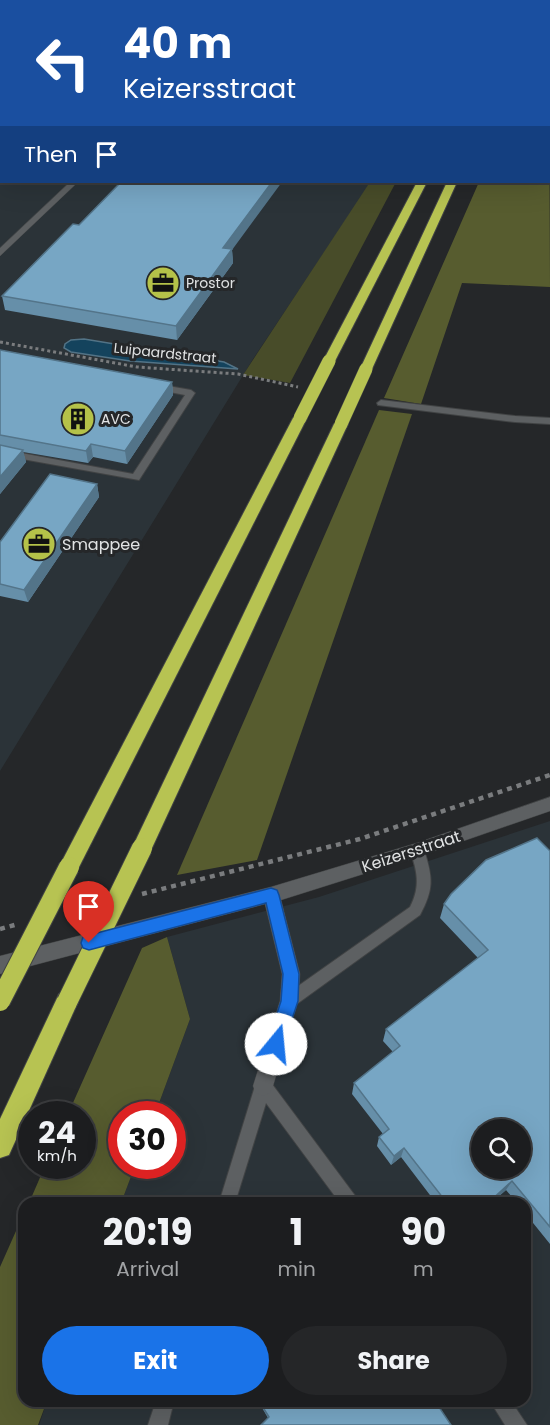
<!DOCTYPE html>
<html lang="en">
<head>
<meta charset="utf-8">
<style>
	body { margin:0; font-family:Poppins,sans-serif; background:#252628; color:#f1f3f6; height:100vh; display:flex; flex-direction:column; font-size:22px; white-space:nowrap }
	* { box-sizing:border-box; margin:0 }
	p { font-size:20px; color:#a0a2a4 }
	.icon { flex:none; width:33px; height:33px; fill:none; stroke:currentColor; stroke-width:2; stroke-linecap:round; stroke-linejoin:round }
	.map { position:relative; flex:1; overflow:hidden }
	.panel { position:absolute; left:18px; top:1197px; width:513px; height:210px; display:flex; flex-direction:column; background:#1c1d1f; border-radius:18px; box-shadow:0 6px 24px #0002,0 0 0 2px #3a3b3d }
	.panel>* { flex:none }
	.hud { position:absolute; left:0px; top:0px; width:550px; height:183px; box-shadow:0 6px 24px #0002,0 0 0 2px #3a3b3d; background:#1a4fa0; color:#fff; overflow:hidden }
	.tools { position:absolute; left:471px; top:1119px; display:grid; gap:12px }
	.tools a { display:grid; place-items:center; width:60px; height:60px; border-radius:50%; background:#1c1d1f; box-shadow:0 6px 24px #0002,0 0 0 2px #3a3b3d; font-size:30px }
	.speed { position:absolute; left:18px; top:1101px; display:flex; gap:12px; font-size:30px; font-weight:700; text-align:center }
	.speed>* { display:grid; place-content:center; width:78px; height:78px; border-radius:50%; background:#1c1d1f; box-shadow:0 6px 24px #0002,0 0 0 2px #3a3b3d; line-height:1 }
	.speed small { font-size:15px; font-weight:400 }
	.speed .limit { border:9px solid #d22; background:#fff; color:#111 }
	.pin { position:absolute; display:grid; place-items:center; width:51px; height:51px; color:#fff; margin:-62px -26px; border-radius:50% 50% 50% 0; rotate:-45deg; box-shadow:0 0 6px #0007 }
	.pin .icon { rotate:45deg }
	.me { position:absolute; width:66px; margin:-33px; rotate:17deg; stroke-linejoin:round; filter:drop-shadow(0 0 4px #0008) }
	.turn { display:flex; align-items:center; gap:21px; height:126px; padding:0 24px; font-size:27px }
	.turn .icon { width:78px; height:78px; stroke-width:2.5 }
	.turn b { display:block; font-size:42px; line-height:51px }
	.then { display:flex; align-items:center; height:57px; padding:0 24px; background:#0003; gap:12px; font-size:22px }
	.eta { display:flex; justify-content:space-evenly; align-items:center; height:102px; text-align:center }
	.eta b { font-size:36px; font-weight:700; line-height:42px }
	.action { display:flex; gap:12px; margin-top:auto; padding:12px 24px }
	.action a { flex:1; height:69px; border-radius:36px; background:#1a73e8; color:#fff; font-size:24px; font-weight:700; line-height:69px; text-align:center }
	.action a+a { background:#252628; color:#f1f3f6 }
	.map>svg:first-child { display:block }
</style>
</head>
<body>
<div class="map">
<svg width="550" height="1425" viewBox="0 0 550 1425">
	<rect width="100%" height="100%" fill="#252729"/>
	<g fill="#2b3338" fill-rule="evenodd">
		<path d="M0,0H2V182H371L253,359L0,771Z"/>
		<path d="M249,0H468L470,1L247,2Z"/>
		<path d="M550,821V1425H39L47,1401H525V1203H121L135,1166H172V1114H155L190,1019L167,937L319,897ZM482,1130H520V1168H482Z"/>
	</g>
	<g fill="#484c29">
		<path d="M2,0H249L247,2Z"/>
		<path d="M370,182H396L290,383L243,375Z"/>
	</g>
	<g fill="#575c2f">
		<path d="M549,46L550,287L462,283L421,404L384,398L479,182H549Z"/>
		<path d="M379,410L412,414L257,860L177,875Z"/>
		<path d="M167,937L190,1019L155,1114H122V1166H135L121,1203H29L45,1166H82V1114H68L142,948Z"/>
		<path d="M24,1213V1401H47L38,1425H0V1267Z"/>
	</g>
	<path fill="#14435d" stroke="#527386" stroke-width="1.5" d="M84,339L224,362L238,369L130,361L71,352L64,348L65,344L71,340Z"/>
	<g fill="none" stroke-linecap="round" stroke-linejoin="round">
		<defs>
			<g id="service">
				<path d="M157,384L191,390L195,393L139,480L0,455V449L133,474L185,395L154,389L153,387Z"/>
				<path d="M381,400L515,416L550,418V424L515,422L378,405L377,403Z"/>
				<path d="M417,844L422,846L424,850C433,878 434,889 420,915L294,1006L289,1008L284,1006L282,1001L284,996L410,907C421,886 417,871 410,850L412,846Z"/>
				<path d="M263,1078L269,1080L356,1197L358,1203H340L266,1103L235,1203H219L255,1086L257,1080Z"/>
				<path d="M156,1401H174L168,1425H148Z"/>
				<path d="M490,1401H511L527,1425H505Z"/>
			</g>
			<g id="minor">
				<path d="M259,0H275L273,2Z"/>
				<rect x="0" y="88" width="2" height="4"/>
				<path d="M70,182H78L0,256V248Z"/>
				<path d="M550,797V811L417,857L281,900L300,974L298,1001L273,1086L270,1093L263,1096L256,1093L253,1086L280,1001L282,974L265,904L0,974V956L271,887L417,843Z"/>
			</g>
			<g id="motorway">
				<path d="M486,0H494L495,2H487Z"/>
				<path d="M515,0H523L515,2Z"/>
				<path d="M539,0H547L539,2Z"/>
				<rect x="549" y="35" width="1" height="4"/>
				<path d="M417,182H427L335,361L329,365L324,364L323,361Z"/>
				<path d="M447,182H457L372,369L371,372H361L360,369Z"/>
				<path d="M300,414L307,418L76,873L69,876L62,873L59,867L62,861L293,418Z"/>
				<path d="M341,420L348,424L152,848L149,854L142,857L135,854L132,848L334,424Z"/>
				<path d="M67,991L75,994L78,1002L9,1155L0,1158V1119L59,994Z"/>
			</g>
		</defs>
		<use href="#service" stroke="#414344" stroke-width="2"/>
		<use href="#minor" stroke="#414344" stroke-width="1"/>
		<use href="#motorway" stroke="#414344" stroke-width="2"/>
		<g stroke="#7a7c7e" stroke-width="1.5" stroke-dasharray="2 2" stroke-linecap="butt">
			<path d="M197,0H212"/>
			<path d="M125,2L138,0"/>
		</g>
		<path stroke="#7a7c7e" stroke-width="3" stroke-dasharray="3 3" stroke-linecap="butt" d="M0,342L137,367L238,374L298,387"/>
		<g stroke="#7a7c7e" stroke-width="4.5" stroke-dasharray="5 5" stroke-linecap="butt">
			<path d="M142,894L360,839L550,775"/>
			<path d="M66,912L91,906"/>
			<path d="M0,929L18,924"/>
		</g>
		<use href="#service" fill="#5d6062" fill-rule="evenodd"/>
		<use href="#minor" fill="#5d6062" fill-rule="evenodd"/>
		<use href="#motorway" fill="#b7c352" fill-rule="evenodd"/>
		<defs>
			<g id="motorway-bridge-far1">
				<path d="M300,418L329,361"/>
				<path d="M341,424L366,369"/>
			</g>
			<g id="motorway-bridge">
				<path d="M0,1001L69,867"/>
				<path d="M67,1002L142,848"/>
			</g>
		</defs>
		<use href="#motorway-bridge-far1" stroke="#414344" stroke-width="14" stroke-linecap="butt"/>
		<use href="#motorway-bridge" stroke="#414344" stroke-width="22" stroke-linecap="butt"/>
		<use href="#motorway-bridge-far1" stroke="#b7c352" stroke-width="13"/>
		<use href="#motorway-bridge" stroke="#b7c352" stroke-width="20"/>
	</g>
	<g fill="#668fa9">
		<path d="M79,225L232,250L233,263L177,340L5,310L2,296Z"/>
		<path d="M0,350L172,382L173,395L127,464L93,457L88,463L23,452L26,462L0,494Z"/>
		<path d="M97,484L99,497L28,602L0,596V542Z"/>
		<path d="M550,851V1244L525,1213V1203H517L506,1190L491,1203H436L401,1157L391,1165L377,1146L379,1137L383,1134L352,1094L354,1083L393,1052L383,1041L386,1029L478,958L440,918L444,904Z"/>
		<path d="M258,1401H435L268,1418Z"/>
	</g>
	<g fill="#537489">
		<path d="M2,165V180L0,181V166Z"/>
		<path d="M272,182H282L232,250L233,263L177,340L176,326L223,248Z"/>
		<path d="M172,382L173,395L127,464L125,451Z"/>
		<path d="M91,444L93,457L88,463L86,451Z"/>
		<path d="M23,450L26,462L0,494V477Z"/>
		<path d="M97,484L99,497L28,602L24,590Z"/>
		<path d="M404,1148L401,1157L391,1165L394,1156Z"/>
		<path d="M512,1181L506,1190L491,1203H488Z"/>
	</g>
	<g fill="#77a6c4" stroke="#537489" stroke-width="1.5" fill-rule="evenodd">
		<path d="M0,113L2,114V165L0,166Z"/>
		<path d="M121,182H272L223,248L232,249L176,326L2,296L73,224L79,225Z"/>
		<path d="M0,350L172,382L125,451L91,444L86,451L0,435Z"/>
		<path d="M0,445L23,450L0,477Z"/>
		<path d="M50,474L97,484L24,590L0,584V542Z"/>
		<path d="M537,838L550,851V1227L512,1181L488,1203H447L404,1148L394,1156L379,1137L389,1129L354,1083L400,1046L386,1029L488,950L444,904L451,894L486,860ZM482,1130H520V1168H482Z"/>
		<path d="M259,1401H435L451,1425H261L269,1417Z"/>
	</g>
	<path fill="#1a73e8" stroke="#114b97" stroke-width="1.5" d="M271,888L277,890L279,895L299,974L298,1001L282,1050L276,1052L270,1050L267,1044L281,1001L283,974L266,903L89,950L83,948L81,943L83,937L89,935Z"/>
	<defs>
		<symbol id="office-disc" viewBox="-11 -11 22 22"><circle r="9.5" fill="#b5c249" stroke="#252729"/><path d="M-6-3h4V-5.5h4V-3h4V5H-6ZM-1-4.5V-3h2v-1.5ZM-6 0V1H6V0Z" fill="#111"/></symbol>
		<symbol id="building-disc" viewBox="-11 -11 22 22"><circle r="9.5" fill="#b5c249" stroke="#252729"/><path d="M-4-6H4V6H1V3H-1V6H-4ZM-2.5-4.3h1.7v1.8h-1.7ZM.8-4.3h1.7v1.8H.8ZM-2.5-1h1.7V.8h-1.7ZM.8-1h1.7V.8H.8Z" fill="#111"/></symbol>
	</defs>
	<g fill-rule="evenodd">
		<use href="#office-disc" x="144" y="264" width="38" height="38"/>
		<use href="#building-disc" x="59" y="400" width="38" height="38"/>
		<use href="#office-disc" x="20" y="525" width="38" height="38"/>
	</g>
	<g text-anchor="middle" stroke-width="6" stroke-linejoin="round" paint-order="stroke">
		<g font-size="14" fill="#e1e3e4" stroke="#252729" text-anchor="start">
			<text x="186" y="288">Prostor</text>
			<text x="101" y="424">AVC</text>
		</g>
		<g font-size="14" fill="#e1e3e4" stroke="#252729">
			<text transform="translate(165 353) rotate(6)" y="5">Luipaardstraat</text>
		</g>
		<g font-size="16" fill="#e1e3e4" stroke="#252729" text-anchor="start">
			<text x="62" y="550">Smappee</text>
		</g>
		<g font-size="16" fill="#e1e3e4" stroke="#252729">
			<text transform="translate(411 851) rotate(-18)" y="6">Keizersstraat</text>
		</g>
	</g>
</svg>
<div class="tools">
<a><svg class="icon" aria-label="search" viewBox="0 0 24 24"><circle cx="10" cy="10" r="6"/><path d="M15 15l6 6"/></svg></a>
</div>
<div class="speed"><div>24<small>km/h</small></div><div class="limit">30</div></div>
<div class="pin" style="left:89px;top:943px;background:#d93025"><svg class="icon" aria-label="arrive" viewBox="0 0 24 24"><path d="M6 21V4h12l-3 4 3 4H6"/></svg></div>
<svg class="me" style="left:276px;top:1044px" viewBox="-20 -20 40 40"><circle r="19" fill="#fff"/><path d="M0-13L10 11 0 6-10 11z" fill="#1a73e8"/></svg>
<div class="hud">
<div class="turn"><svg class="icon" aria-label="left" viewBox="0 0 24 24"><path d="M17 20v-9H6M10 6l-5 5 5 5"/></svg><div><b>40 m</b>Keizersstraat</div></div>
<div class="then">Then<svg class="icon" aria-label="arrive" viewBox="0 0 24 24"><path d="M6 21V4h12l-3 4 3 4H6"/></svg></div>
</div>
<section class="panel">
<div class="eta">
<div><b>20:19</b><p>Arrival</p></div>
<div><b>1</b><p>min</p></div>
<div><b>90</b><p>m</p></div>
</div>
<div class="action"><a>Exit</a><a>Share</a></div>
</section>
</div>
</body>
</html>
